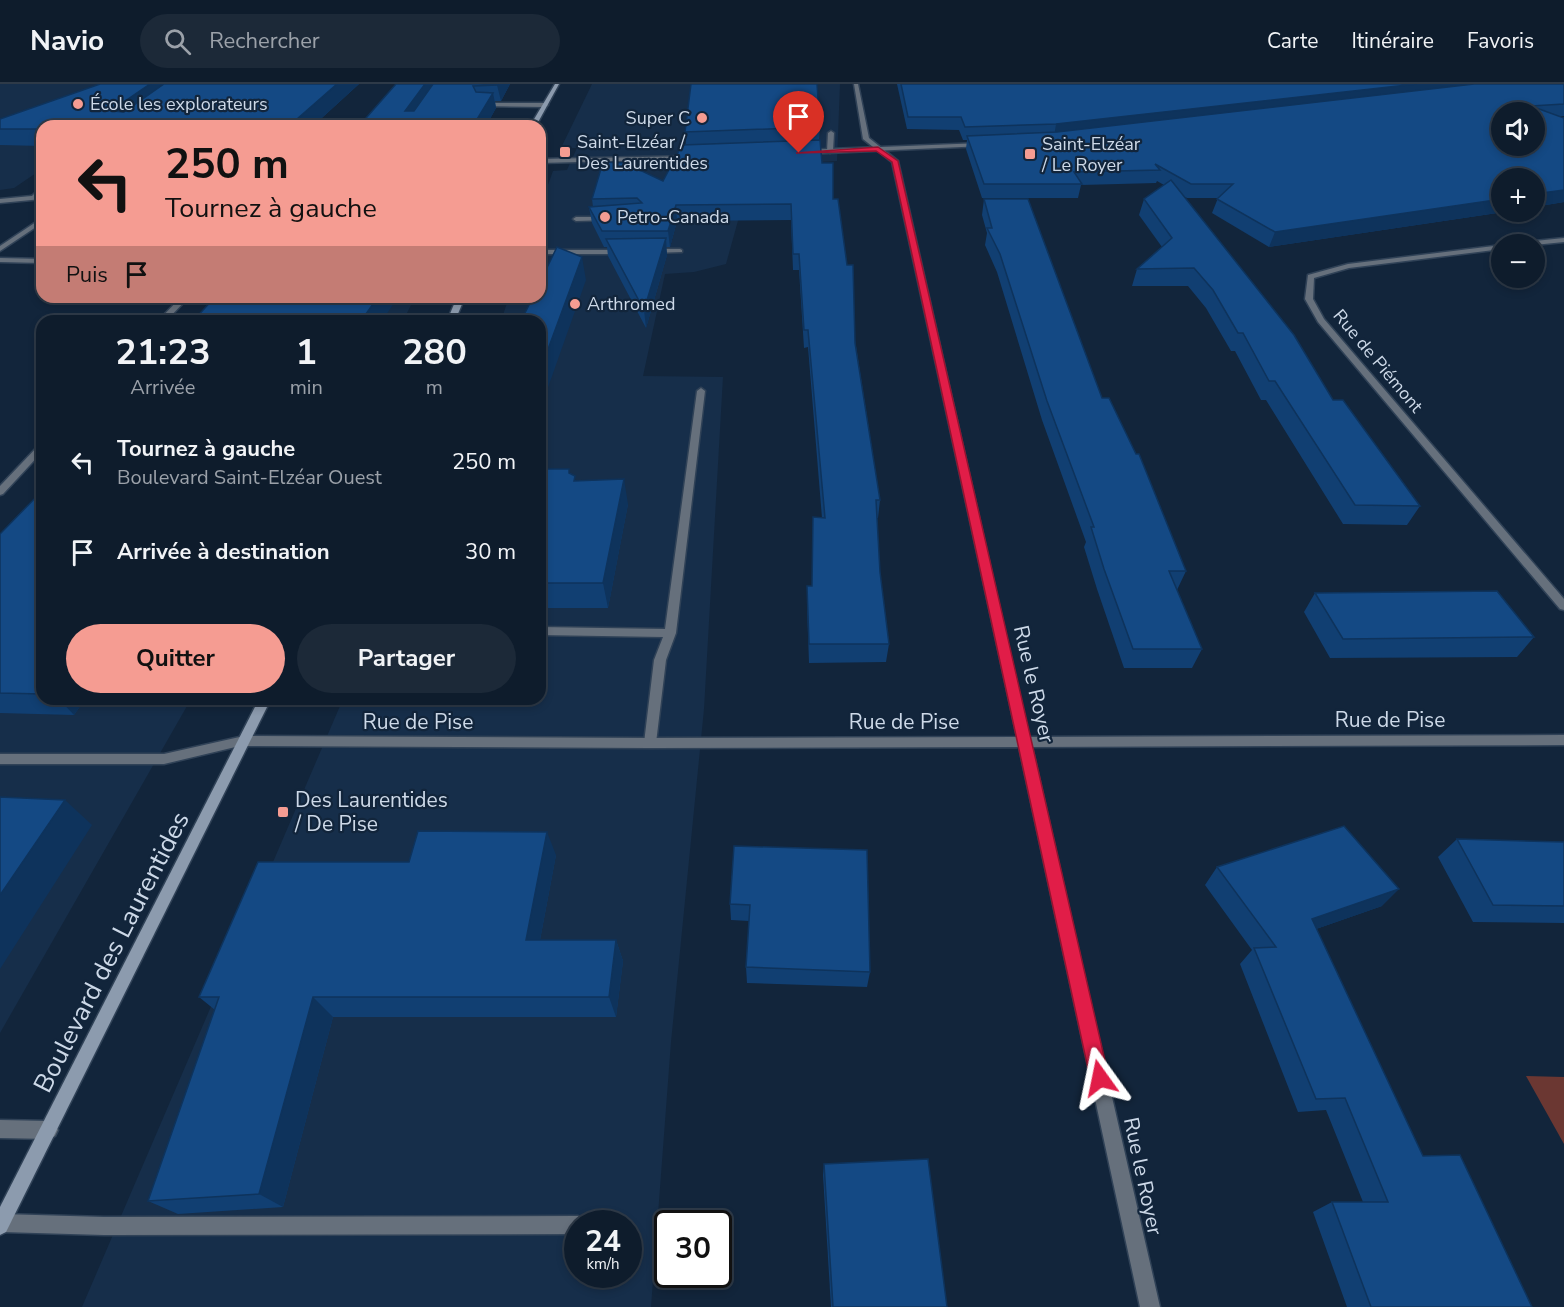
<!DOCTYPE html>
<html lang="fr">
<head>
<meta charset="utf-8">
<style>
	body { margin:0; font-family:"Nunito Sans",sans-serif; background:#1c2938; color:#f1f3f6; height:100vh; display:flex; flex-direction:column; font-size:22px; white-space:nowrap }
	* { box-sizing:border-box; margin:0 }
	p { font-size:20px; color:#9ba1a9 }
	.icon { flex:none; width:33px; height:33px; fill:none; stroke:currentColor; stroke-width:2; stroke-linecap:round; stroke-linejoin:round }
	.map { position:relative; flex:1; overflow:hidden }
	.drawer { position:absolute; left:36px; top:231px; width:510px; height:390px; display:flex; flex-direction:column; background:#0e1c2c; border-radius:18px; box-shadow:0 3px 9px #0003,0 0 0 2px #2e3a48 }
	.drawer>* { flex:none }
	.banner { position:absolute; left:36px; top:36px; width:510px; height:183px; border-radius:18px; box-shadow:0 3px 9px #0003,0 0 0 2px #2e3a48; background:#f59c92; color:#111; overflow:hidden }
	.buttons { position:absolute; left:1491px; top:18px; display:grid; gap:12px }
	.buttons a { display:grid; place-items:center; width:54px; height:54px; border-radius:50%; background:#0e1c2c; box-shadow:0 3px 9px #0003,0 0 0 2px #2e3a48; font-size:30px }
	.speed { position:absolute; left:564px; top:1126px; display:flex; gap:12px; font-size:30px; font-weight:700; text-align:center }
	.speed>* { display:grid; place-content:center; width:78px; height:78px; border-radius:50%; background:#0e1c2c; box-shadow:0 3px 9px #0003,0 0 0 2px #2e3a48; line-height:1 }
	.speed small { font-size:15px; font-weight:400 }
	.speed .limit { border:3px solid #111; border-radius:9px; background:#fff; color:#111 }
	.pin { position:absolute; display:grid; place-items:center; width:51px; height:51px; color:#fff; margin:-62px -26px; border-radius:50% 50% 50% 0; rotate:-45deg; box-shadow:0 0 6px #0007 }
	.pin .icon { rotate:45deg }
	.me { position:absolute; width:66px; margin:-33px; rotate:348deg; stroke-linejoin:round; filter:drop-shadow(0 0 4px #0008) }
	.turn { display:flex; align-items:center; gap:21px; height:126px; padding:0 30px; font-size:27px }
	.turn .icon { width:78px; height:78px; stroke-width:2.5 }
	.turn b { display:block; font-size:42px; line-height:51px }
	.then { display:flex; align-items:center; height:57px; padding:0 30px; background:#0003; gap:12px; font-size:22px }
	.eta { display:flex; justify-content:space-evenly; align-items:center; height:102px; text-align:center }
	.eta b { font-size:36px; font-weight:700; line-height:42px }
	.cta { display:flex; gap:12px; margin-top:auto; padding:12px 30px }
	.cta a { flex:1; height:69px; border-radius:36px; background:#f59c92; color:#111; font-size:24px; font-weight:700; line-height:69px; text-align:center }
	.cta a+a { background:#1c2938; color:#f1f3f6 }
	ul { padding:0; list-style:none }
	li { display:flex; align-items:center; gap:18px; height:90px; padding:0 30px }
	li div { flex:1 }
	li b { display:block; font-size:22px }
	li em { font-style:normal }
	header { display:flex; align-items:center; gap:36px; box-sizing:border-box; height:84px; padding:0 30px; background:#0e1c2c; border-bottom:2px solid #2e3a48 }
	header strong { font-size:28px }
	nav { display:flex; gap:33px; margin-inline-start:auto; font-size:21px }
	.search { width:420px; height:54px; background:#1c2938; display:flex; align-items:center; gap:15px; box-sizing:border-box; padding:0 21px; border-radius:33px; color:#9ba1a9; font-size:22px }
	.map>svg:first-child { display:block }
</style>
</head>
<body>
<header>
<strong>Navio</strong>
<div class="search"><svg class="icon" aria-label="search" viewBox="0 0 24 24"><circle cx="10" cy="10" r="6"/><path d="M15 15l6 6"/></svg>Rechercher</div>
<nav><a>Carte</a><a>Itinéraire</a><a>Favoris</a></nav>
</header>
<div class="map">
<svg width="1564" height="1223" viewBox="0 0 1564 1223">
	<rect width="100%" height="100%" fill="#12253b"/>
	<g fill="#162e4a" fill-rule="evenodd">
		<path d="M0,0H166L42,42V85L14,104L0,106Z"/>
		<path d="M592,0H840L837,77L820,78L744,115L726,180L694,188L665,190L643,292L723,293L704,625L671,958L651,1223H82L343,615H540V237H501L509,213H540V123L553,87L567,86L577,64H561ZM578,1140H628V1191H578Z"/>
		<path d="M304,213H415L403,237H285Z"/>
		<path d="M0,607L42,615H191L0,949Z"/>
	</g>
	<path fill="#6b3732" d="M1526,992L1564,993V1060Z"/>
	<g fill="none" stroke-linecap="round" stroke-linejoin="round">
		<defs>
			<g id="service">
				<path d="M480,19H545L548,21L545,23L482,22Z"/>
				<path d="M831,47L834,49L833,67L830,69L827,67L828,49Z"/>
				<path d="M608,133L611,135L610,136L576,137L573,135L576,133Z"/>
				<path d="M42,134V139L0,167V162Z"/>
				<path d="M0,174L42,175V179L0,178Z"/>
				<path d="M701,304L705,307L676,549L666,576L656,659L654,663H646L644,659L654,576L663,553L540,551V543L665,545L697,307Z"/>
				<path d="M244,652L248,654L250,657L248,660L164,680H0V670H164Z"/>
				<path d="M0,1036L49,1037L55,1040L58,1046L55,1052L49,1055L0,1054Z"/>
				<path d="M2,1130L104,1133L578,1132L584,1135L587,1140H578V1150L104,1151L2,1148L0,1147V1131Z"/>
			</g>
			<g id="minor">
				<path d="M854,0H858L869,54L898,77L1029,653L1564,651V661L1032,663L1160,1223H1140L1019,663L650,664L244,662L240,660L238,657L240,654L244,652L650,654L1017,653L892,78L863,55Z"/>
				<path d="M42,102V108L35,115H31V113Z"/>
				<path d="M1564,154V158L1534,161L1522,160L1525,158Z"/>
				<path d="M1502,161V165L1349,184L1314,194L1313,215L1324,235L1564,515V526L1560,525L1318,238L1305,215L1308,191L1348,180Z"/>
				<path d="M680,165L682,166V168L651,169L648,167L651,165Z"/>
				<path d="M540,166H622L625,168L622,170H540Z"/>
				<path d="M181,213H189L166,237H158Z"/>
				<path d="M42,360V368L3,410L0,411V402L39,361Z"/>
			</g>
			<g id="tertiary">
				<path d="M982,59L984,62L805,70L802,68L805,66Z"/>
				<path d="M694,72L692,75L540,79V75Z"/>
				<path d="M42,111V115L0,119V115Z"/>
			</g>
			<g id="secondary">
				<path d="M555,0H559L536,42H530Z"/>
				<path d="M457,213H465L455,237H447Z"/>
				<path d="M259,615H271L6,1148L0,1151V1123Z"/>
			</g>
		</defs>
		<use href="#service" stroke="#304257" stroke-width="3"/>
		<use href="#minor" stroke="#304257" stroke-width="3"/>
		<use href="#tertiary" stroke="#304257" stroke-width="3"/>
		<use href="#secondary" stroke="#304257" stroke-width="3"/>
		<use href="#service" fill="#66707c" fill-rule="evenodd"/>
		<use href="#minor" fill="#66707c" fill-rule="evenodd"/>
		<use href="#tertiary" fill="#66707c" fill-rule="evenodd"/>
		<use href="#secondary" fill="#8c9bae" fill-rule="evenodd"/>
	</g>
	<g fill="#113f72">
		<path d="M359,0L313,42H42V62L0,61V35Z"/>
		<path d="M396,0H510L501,17H495L496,24L486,42H359Z"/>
		<path d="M897,0H1564V32H1559L1564,34V118L1534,123V94L1502,128H1504L1269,163L1212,129L1218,114H1187L1183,112L1333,316L1420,422L1407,441L1343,440L1266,316H1261L1235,267H1231L1206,224L1188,202H1132L1137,185L1162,163L1139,131L1144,115L1164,101L1157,97L1156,99L1081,101L1078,114H982L966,65L967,56H963L959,46L907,45Z"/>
		<path d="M820,43L819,56L822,79L833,115L880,416L878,434H877L880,488L889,560L886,578L809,579L807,520V502H812L822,434L808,263L804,264L799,186H793L791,136L677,137L670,163H666L667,171L646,244L608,172L607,163H604L592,139L589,123H593L592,115L663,97L686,61L685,48Z"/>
		<path d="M984,115L1102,314L1186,487L1177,506L1202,565L1192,584H1124L1097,505L1084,463L1086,458L1042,336L997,188L985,161L987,149L982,131Z"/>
		<path d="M540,385L569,389L576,397L628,420L608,524H540Z"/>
		<path d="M42,407V615H85L74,631L0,629V450Z"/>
		<path d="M1315,509L1534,553L1517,573L1330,574L1304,528Z"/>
		<path d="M1457,755L1564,758V839L1473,838L1438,773Z"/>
		<path d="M734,762L870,888L867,903L747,899L746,883L749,837L731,836L730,820Z"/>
		<path d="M556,771L540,856H616L623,877L616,933H333L283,1123L178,1130L148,1117L215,926L199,913L409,778Z"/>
		<path d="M1217,783L1382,822L1316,845L1423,1072L1532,1223H1347L1313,1128L1332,1118H1363L1326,1026L1298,1028L1240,880L1252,866L1205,801Z"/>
		<path d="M824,1080L947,1223H831L823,1091Z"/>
	</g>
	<g fill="#0e335c">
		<path d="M150,0H179L123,40L114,27L115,24Z"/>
		<path d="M337,0H359L313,42H289Z"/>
		<path d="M425,0H439L411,42L405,27Z"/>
		<path d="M498,0H510L501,17L497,1Z"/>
		<path d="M1416,0H1516L1054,53L1056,40Z"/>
		<path d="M493,9L496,24L486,42H473Z"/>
		<path d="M1564,106V118L1534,123V110Z"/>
		<path d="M1502,115V128H1504L1269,163L1275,148Z"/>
		<path d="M676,121L677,137L670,163L668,147Z"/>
		<path d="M666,154L667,171L646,244L644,226Z"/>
		<path d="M582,173L586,196L540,326V287Z"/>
		<path d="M378,213H398L382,237H361Z"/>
		<path d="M624,395L628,420L608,524L603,499Z"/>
		<path d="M59,615H85L74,631Z"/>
		<path d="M65,716L92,741L0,885V811Z"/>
		<path d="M547,748L556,771L536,877L526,856Z"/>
		<path d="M1399,805L1382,822L1296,852L1312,835Z"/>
		<path d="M616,856L623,877L616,933L609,913Z"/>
		<path d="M313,913L333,933L283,1123L259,1110Z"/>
	</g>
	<g fill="#144984" stroke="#0e335c" stroke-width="1.5" fill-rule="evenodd">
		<path d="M100,0H150L115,24L114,27L124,28L164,0H337L289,42H42V45H0V35Z"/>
		<path d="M396,0H425L405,27H414L433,0H498L497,1L473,2L476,8L493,9L473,42H359Z"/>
		<path d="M691,0H817L820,43L685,48Z"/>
		<path d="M901,0H1416L1056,40L965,43L961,33H908Z"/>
		<path d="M1474,0H1564V20L1531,22L1564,34V106L1534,110V94H1502V115L1275,148L1217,115L1233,100H1191L1155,80L1160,86L1074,88L1082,100H984L967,52L1057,48ZM1502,28H1534V62H1502Z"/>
		<path d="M820,56L822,79H833V115H838L847,181H853L855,259L880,416H876L880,488L889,560H809L807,502H812L813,433L825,434L808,246H804L799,170H793L791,120L676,121L668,147H602L589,123L642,119L637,114L592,115L603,78L625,79L663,97L682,61Z"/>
		<path d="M1171,96L1294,251L1333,316H1343L1420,422L1355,421L1275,297H1269L1243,249H1238L1213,206L1194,184L1137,185L1172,154L1144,115Z"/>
		<path d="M984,115H1028L1102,314H1109L1136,370H1139L1186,487H1169L1202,565H1133L1104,485L1091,443H1094L1047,317L1000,170L987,144H992Z"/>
		<path d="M666,154L644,226L606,155Z"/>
		<path d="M557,163L582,173L540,287V237H521L533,213H540V198Z"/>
		<path d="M215,213H378L361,237H193Z"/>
		<path d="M540,385H569V389L575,392L574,397L624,395L603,499H540Z"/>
		<path d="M42,407V610L0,609V450Z"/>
		<path d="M1497,507L1534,553L1343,555L1315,509Z"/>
		<path d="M0,713L65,716L0,811Z"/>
		<path d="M1344,742L1399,805L1312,835L1423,1072L1460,1071L1532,1223H1371L1332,1118H1388L1345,1014L1316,1015L1254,864L1276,863L1217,783Z"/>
		<path d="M418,747L547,748L526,856H616L609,913H313L259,1110L148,1117L219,913H199L258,778H409Z"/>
		<path d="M1457,755L1564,758V822L1493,821Z"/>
		<path d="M734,762L867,766L870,888L746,883L750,821L730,820Z"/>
		<path d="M928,1075L947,1223H833L824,1080Z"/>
	</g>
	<path fill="#e11d48" stroke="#92132f" stroke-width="1.5" d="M878,63L898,77L1109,994L1106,1001L1100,1003L1093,1001L1090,994L892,78L876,67L796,69Z"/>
	<g fill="#f59c92" stroke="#12253b" stroke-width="2">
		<circle cx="78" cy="20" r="6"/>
		<circle cx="702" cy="34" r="6"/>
		<rect x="559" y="62" width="12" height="12" rx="3"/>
		<rect x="1024" y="64" width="12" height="12" rx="3"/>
		<circle cx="605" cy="133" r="6"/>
		<circle cx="575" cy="220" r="6"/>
		<rect x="277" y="722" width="12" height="12" rx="3"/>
	</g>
	<g text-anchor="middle" stroke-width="4.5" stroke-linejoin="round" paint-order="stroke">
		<g font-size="18" fill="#cdd9e8" stroke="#12253b" text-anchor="start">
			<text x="90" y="26">École les explorateurs</text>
			<text x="690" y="40" text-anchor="end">Super C</text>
			<text x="577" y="64">Saint-Elzéar /<tspan x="577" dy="21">Des Laurentides</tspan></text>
			<text x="1042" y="66">Saint-Elzéar<tspan x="1042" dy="21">/ Le Royer</tspan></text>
			<text x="617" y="139">Petro-Canada</text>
			<text x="587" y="226">Arthromed</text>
		</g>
		<g font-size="18" fill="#cdd9e8" stroke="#12253b">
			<text transform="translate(1378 277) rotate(50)" y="6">Rue de Piémont</text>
		</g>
		<g font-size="21" fill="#cdd9e8" stroke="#12253b">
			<text transform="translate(1034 600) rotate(77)" y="7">Rue le Royer</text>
			<text x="1390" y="643">Rue de Pise</text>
			<text x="418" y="645">Rue de Pise</text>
			<text x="904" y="645">Rue de Pise</text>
			<text transform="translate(1143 1092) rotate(78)" y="7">Rue le Royer</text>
		</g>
		<g font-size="21" fill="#cdd9e8" stroke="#12253b" text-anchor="start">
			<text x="295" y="723">Des Laurentides<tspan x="295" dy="24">/ De Pise</tspan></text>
		</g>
		<g font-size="26" fill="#cdd9e8" stroke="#12253b">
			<text transform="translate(111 868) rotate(-63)" y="9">Boulevard des Laurentides</text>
		</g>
	</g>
</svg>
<div class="buttons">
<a><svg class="icon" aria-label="sound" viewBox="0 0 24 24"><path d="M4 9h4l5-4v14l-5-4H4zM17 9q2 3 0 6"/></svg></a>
<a>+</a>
<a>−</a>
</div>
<div class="speed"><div>24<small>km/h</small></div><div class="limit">30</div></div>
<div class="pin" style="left:799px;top:69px;background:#d93025"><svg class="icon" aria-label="arrive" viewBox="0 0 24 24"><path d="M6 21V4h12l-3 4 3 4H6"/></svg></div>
<svg class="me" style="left:1100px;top:994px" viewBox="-20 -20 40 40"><path d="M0-17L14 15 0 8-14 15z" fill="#e11d48" stroke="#fff" stroke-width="4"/></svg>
<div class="banner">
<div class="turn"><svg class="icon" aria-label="left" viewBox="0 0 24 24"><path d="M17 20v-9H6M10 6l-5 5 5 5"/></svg><div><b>250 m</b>Tournez à gauche</div></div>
<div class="then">Puis<svg class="icon" aria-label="arrive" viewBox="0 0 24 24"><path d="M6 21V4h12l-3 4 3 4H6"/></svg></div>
</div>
<section class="drawer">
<div class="eta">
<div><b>21:23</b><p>Arrivée</p></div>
<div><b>1</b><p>min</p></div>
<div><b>280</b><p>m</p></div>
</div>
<ul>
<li><svg class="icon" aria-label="left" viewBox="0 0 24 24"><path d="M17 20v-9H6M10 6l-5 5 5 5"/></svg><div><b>Tournez à gauche</b><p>Boulevard Saint-Elzéar Ouest</p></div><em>250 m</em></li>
<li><svg class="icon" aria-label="arrive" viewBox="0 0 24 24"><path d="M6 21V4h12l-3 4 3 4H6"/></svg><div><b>Arrivée à destination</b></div><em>30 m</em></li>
</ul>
<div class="cta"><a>Quitter</a><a>Partager</a></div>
</section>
</div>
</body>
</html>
